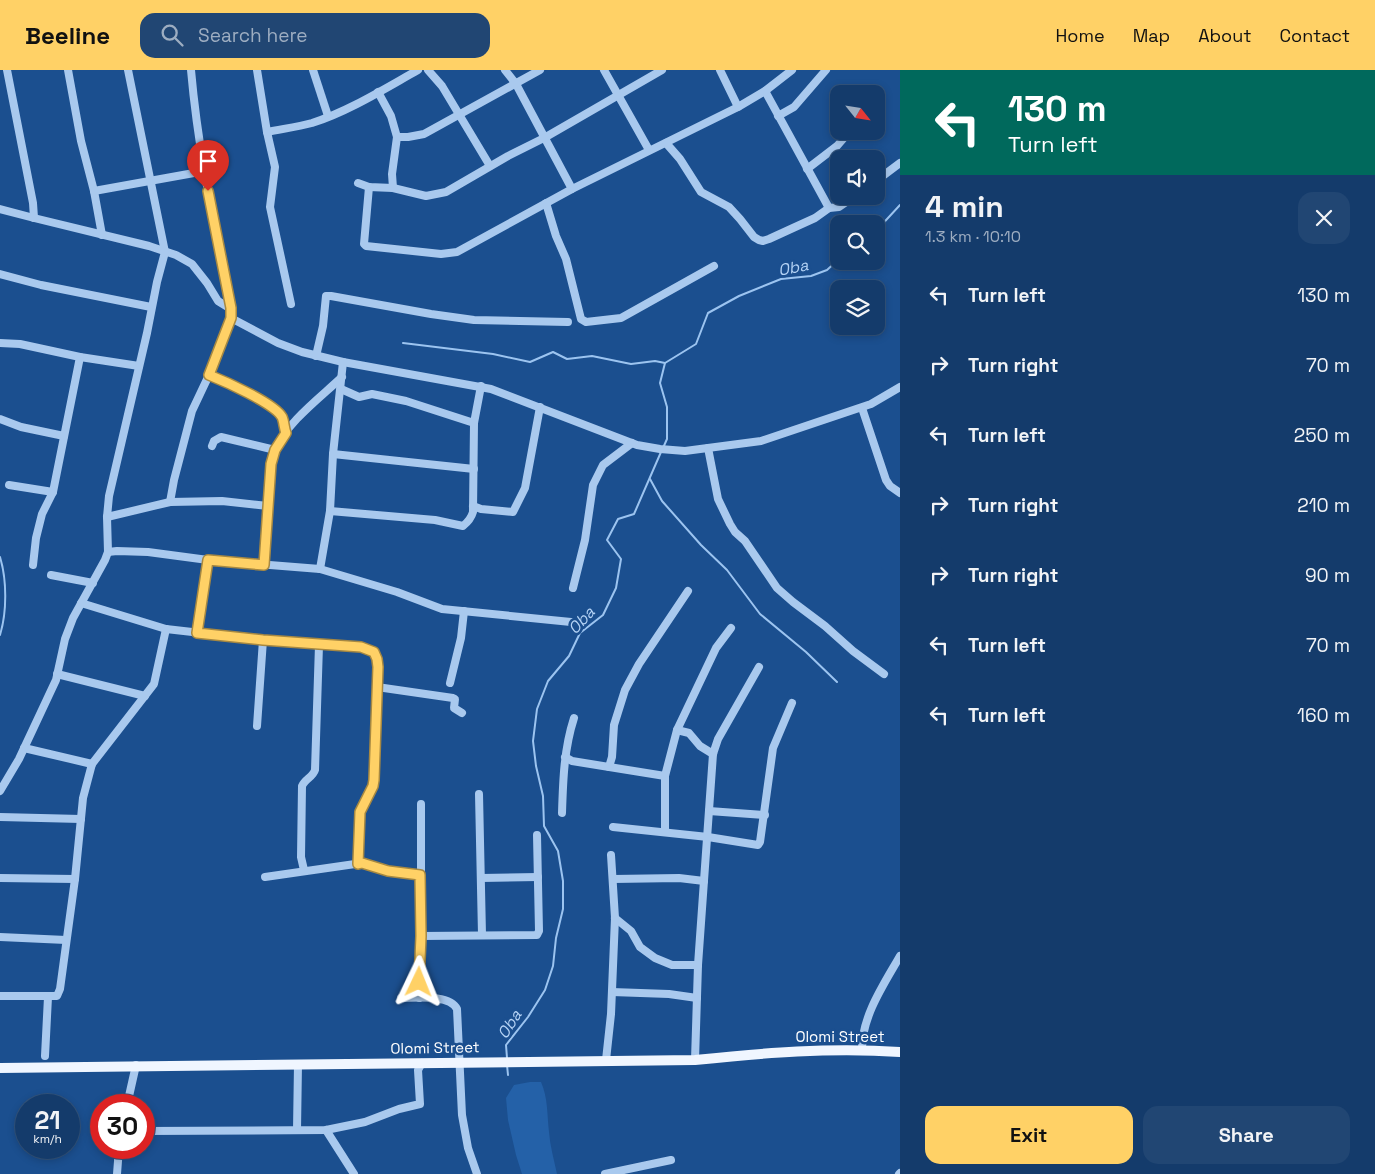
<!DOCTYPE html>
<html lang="en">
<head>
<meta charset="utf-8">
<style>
	body { margin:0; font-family:"Space Grotesk",sans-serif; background:#214673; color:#f1f3f6; height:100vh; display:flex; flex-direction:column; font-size:19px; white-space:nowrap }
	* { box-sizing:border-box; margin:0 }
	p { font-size:16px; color:#9dadc1 }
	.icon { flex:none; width:28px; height:28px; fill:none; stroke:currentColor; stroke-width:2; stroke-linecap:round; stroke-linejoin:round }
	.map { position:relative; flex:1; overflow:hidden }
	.side { display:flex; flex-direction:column; background:#143b6b; width:475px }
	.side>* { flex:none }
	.banner { background:#00695c; color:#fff; overflow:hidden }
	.needle { width:32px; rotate:120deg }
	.fabs { position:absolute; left:830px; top:15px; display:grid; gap:10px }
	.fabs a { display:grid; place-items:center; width:55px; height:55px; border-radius:10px; background:#143b6b; box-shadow:0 2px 8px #0003,0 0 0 1px #33557e; font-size:25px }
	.speed { position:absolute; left:15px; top:1024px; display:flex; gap:10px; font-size:25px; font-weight:700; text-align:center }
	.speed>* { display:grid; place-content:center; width:65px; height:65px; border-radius:50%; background:#143b6b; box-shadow:0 2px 8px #0003,0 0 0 1px #33557e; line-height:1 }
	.speed small { font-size:12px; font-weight:400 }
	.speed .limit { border:8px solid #d22; background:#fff; color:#111 }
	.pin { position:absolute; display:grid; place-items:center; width:42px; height:42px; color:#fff; margin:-51px -21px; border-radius:50% 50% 50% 0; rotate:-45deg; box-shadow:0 0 5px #0007 }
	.pin .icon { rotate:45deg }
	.me { position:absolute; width:55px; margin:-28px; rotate:2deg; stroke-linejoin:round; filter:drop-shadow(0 0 4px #0008) }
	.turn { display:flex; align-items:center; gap:18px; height:105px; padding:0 25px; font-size:22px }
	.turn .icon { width:65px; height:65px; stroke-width:2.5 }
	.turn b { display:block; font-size:35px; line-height:42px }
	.round { display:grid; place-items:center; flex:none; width:52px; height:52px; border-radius:15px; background:#214673 }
	.head { display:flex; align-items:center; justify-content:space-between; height:85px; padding:0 25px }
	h1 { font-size:30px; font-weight:800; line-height:38px }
	.cta { display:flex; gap:10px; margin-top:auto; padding:10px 25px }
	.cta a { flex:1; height:58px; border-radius:15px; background:#ffd166; color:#111; font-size:20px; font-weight:800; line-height:58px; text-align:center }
	.cta a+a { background:#214673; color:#f1f3f6 }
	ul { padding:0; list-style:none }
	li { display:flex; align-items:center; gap:15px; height:70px; padding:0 25px }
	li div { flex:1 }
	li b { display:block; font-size:19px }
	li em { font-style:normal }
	header { display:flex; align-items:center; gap:30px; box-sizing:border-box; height:70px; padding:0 25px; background:#ffd166; color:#111 }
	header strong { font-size:24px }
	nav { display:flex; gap:28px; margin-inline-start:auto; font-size:18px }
	.search { width:350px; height:45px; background:#214673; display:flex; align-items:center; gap:12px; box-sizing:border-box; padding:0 18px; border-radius:15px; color:#9dadc1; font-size:19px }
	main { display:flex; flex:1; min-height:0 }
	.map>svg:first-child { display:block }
</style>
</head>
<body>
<header>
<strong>Beeline</strong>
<div class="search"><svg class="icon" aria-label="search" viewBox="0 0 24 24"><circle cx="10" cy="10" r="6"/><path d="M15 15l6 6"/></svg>Search here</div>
<nav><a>Home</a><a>Map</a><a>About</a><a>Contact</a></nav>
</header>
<main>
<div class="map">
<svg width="900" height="1104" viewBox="0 0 900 1104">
	<rect width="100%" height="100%" fill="#1b4f8f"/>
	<path fill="#2461a8" d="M530,1012H541C548,1028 547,1044 549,1062C550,1076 554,1090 557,1104H522L516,1085L508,1050L506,1028L514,1015Z"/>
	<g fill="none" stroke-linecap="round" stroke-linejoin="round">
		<g stroke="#9cc4f0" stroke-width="2">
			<path d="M876,161L900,135"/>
			<path d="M403,273L493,284L530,292L553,282L567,289L592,286L631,294L655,291L665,293"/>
			<path d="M663,378L667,369V337L660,313L665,293L696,274L708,243L739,226L781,209L811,206L827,200L839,189"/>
			<path d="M650,409L662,431L701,475L727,500L760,544L806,582L837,612"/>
			<path d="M0,487C7,510 7,542 0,565"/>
			<path d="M507,988L506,975L528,947L545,920L553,896L556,868L563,839V811L558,781L544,756L543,726L536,696L533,671L537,639L548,611L569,586L580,563L603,545L616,518L621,489L607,470L618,449L634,444L661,382"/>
			<path d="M507,995L508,1005"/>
		</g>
		<g stroke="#a9c9ee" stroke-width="8">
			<path d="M7,0L33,133L34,148"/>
			<path d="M68,0L81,71L94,121L102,165"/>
			<path d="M191,0C198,81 215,159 231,239"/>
			<path d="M257,0L267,62L275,97L270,137L291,234"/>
			<path d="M313,0L328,46"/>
			<path d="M428,0L442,16L490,96"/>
			<path d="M505,0L516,14L572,119"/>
			<path d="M604,0L649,80"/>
			<path d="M720,0L738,37"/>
			<path d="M765,21L829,138"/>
			<path d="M378,22L391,46L397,67L392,104L393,118"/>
			<path d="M778,46L794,37L826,0"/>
			<path d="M267,62C281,59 297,57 312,53C349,41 384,19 418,0"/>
			<path d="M397,67H408L424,64L540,0"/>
			<path d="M666,73L680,89L701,122L729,137L740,149L754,167L759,170L763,171L769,169L793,158L815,148L829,138L839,137L855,126"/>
			<path d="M807,99L837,76L850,61"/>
			<path d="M876,111L900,93"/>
			<path d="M358,113L369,117L393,118L426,126L446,122L508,86L544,68L662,0"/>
			<path d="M369,117L364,174L366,176L441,184L457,182L572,119L738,37L765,21L792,0"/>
			<path d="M94,121L205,101"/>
			<path d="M546,133L556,166L566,189L581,249L586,252L621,248L714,196"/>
			<path d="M0,139L34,148L149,176L176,185L192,194L207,213L218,231L231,239V248L278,273L302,282L343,292L491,319L637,375L660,379L685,381L761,371L871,334L900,317"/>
			<path d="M0,204L41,215L151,237"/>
			<path d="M0,273L20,274L80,287L139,296"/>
			<path d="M316,286L323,256L326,226H331L431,244L474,250L568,252"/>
			<path d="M209,305C224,311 274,333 282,347C284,351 284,358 286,363"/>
			<path d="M341,319L359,327L372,324L406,331L474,353"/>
			<path d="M862,338L886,410L890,416L900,423"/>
			<path d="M0,349L21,357L64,366"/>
			<path d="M212,376L214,371L221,367L275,380"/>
			<path d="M708,378L718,429L730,454L735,462L745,471L777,518L793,532L825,556L853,581L884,604"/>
			<path d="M333,384L474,399"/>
			<path d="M9,415L53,422"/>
			<path d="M170,432L174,410L192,341L209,305L231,248"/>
			<path d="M473,436L481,439L513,442L525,418L540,337"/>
			<path d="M330,441L435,450L463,456C468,452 471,449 473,442L474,353L481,316"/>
			<path d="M107,447L170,432L222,431L268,436"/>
			<path d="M108,482L117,481L148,482L208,490L320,499L397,522L442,539L571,552"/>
			<path d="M33,495L36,468L42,444L53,422L80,287"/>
			<path d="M264,495C265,476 267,457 268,437C270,418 268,398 275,380C287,352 321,327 342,307"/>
			<path d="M320,499L330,441L333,384L343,292"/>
			<path d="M51,505L93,513"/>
			<path d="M573,518L585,470L593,415L603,395L632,373"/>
			<path d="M81,533L166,559L263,570L361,577L374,582L377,589L378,597L374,710L373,716L360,742L358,794"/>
			<path d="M197,563L208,490"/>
			<path d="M57,604L145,626"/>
			<path d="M450,613L461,568L464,541"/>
			<path d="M377,617L453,628L455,629L454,638L462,643"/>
			<path d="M257,656L263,570"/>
			<path d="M677,660L689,663L700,676L713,684"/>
			<path d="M24,678L92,694"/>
			<path d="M565,687L572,691L665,706"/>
			<path d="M609,697L612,687L614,655L625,620L639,594L688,521"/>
			<path d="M0,721L19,689L56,610L65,569L73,548L105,490L108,482L107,447L109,426L147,263L157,212L165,182L128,0"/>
			<path d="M479,724L482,865"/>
			<path d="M709,741L765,745"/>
			<path d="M562,743C563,710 564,679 574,648"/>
			<path d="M0,747L81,749"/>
			<path d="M613,757L708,767L758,775L760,772L773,678L792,633"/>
			<path d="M665,762V706L677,660L716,578L731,558"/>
			<path d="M304,800L301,787L302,716C305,709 313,707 315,700L319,575"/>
			<path d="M265,807L362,793L387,801L420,805"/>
			<path d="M0,808L75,809"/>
			<path d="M481,808L538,807"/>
			<path d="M613,809L679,808L704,811"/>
			<path d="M615,848L631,861L640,877L655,888L672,895H698"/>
			<path d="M421,866L537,865L539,861L537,765"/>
			<path d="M0,867L66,870"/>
			<path d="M612,922L669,924L697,928"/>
			<path d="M0,926H57L60,919L75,809L83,728L92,694L154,614L166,559"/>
			<path d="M401,928C416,928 450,924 457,939L462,1045L468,1078L477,1104"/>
			<path d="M419,928L421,866V734"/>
			<path d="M862,979C862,946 884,914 900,886"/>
			<path d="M45,986L48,927"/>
			<path d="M606,990L611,944L615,848L611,785"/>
			<path d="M695,990L698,895L713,684L718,669L759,597"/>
			<path d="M127,1035L136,995"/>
			<path d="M297,1060L298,994"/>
			<path d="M326,1060L354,1104"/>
			<path d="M144,1061L326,1060L365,1052L399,1039L420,1034L418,1000L422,993"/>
			<path d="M117,1104L119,1078"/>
			<path d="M605,1104L671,1090"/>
			<path d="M899,1104L900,1103"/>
		</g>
		<path stroke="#f0f6ff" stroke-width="10" d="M0,998L695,990C763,983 831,977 900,982"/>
	</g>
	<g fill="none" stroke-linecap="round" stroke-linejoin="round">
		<defs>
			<path id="route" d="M208,121L231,238V248L209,305C224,311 274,333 282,347C284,351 284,358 286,363L275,380L271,394L264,495L208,490L197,563L263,570L361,577L374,582L377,589L378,597L374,710L373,716L360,742L358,794L362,793L388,801L420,805L421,866L419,912"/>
		</defs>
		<use href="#route" stroke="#a68842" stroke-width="12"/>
		<use href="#route" stroke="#ffd166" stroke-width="9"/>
	</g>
	<g text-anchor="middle" stroke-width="5" stroke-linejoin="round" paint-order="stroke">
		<g font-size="15" fill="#fff" stroke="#1b4f8f">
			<text x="840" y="972">Olomi Street</text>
			<text transform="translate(435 978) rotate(-1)" y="5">Olomi Street</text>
		</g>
		<g font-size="16" font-style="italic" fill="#b5d3f5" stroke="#1b4f8f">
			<text transform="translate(793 197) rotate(-11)" y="6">Oba</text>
			<text transform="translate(581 550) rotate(-48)" y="6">Oba</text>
			<text transform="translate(509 954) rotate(-58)" y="6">Oba</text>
		</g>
	</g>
</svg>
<div class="fabs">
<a><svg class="needle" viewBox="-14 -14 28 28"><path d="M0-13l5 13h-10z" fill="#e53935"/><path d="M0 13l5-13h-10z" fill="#9dadc1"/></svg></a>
<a><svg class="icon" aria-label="sound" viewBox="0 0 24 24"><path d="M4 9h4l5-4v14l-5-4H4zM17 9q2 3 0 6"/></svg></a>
<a><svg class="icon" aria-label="search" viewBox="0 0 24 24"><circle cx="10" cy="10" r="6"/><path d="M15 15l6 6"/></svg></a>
<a><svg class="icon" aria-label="layers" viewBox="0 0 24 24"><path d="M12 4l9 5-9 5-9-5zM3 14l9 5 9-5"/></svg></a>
</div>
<div class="speed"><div>21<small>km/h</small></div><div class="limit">30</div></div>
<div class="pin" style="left:208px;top:121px;background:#d93025"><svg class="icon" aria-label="arrive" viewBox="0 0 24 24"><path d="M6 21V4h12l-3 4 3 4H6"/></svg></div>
<svg class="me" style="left:419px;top:912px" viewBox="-20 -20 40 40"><path d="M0-17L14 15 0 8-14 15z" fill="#ffd166" stroke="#fff" stroke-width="4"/></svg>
</div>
<section class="side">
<div class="banner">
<div class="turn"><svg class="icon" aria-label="left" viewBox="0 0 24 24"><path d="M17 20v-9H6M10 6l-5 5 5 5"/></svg><div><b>130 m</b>Turn left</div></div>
</div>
<div class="head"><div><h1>4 min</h1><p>1.3 km · 10:10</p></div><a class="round"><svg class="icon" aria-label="close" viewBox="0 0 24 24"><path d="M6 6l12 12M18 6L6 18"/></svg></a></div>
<ul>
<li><svg class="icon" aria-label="left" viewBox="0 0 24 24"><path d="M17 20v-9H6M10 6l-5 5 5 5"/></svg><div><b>Turn left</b></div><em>130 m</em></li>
<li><svg class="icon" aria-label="right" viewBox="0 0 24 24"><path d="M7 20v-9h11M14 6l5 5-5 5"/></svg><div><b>Turn right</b></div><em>70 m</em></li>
<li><svg class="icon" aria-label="left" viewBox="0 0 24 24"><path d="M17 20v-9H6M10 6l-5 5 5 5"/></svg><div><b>Turn left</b></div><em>250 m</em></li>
<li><svg class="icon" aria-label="right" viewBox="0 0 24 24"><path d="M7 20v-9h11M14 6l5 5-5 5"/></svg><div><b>Turn right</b></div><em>210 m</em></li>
<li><svg class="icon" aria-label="right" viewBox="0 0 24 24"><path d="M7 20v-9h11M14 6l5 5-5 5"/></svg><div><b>Turn right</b></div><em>90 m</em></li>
<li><svg class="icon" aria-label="left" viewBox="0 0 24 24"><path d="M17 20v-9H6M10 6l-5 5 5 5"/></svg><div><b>Turn left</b></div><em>70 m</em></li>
<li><svg class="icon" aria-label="left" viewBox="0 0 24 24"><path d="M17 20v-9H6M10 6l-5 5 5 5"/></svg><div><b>Turn left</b></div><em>160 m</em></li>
</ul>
<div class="cta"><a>Exit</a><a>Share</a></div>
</section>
</main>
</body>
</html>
